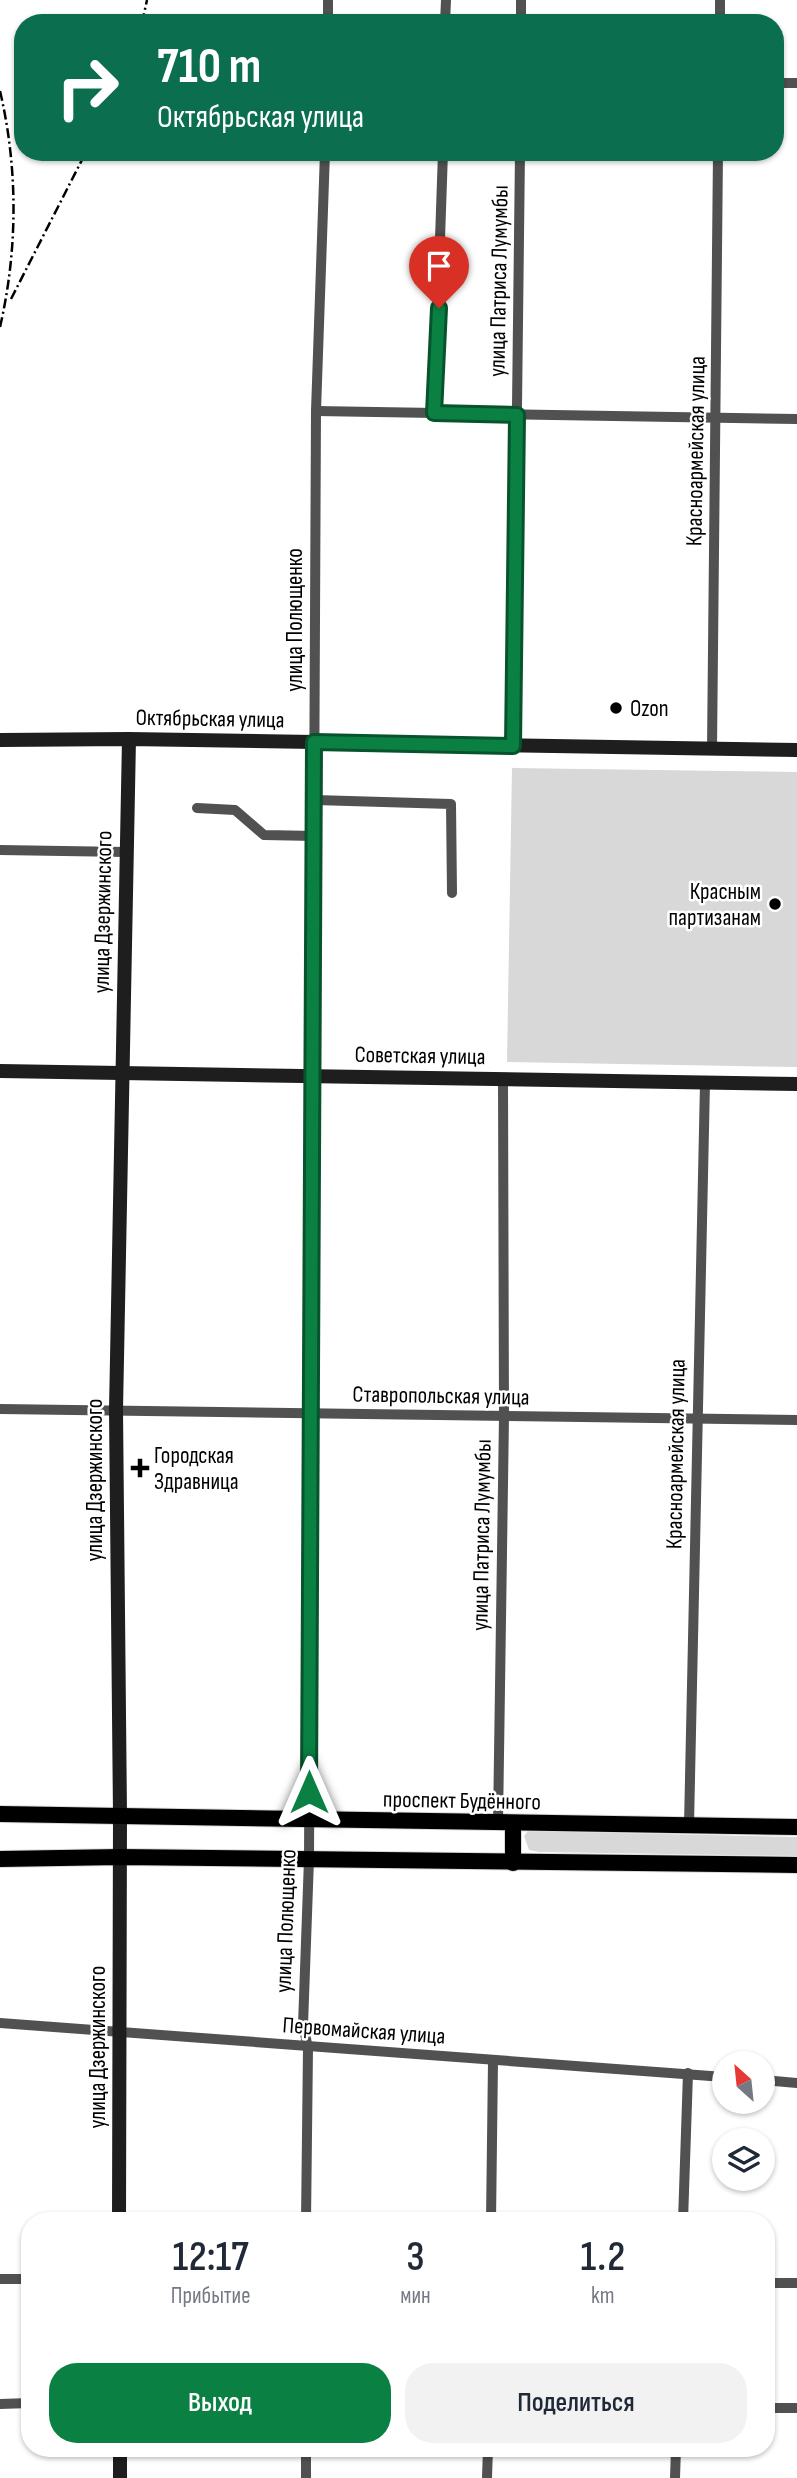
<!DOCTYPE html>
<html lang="ru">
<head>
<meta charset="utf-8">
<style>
	body { margin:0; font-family:"Sofia Sans Condensed",sans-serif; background:#f2f2f3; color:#1f2937; height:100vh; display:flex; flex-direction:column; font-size:26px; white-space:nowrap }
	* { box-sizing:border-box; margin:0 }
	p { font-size:23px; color:#747a83 }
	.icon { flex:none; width:38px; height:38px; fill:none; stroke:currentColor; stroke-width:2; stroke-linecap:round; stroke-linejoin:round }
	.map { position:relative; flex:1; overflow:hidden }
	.sheet { position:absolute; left:21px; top:2212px; width:754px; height:245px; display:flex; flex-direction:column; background:#fff; border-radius:28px; box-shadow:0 2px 5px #0004 }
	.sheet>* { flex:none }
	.hud { position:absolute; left:14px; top:14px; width:770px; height:147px; border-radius:28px; box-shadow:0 2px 5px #0004; background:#0b6e4f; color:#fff; overflow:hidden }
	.needle { width:46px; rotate:333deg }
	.buttons { position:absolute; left:712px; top:2051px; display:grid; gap:14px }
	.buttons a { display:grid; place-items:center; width:63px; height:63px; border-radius:50%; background:#fff; box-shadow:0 2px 5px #0004; font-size:35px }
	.pin { position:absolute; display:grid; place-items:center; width:60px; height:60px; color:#fff; margin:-72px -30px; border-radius:50% 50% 50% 0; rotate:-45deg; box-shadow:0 0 7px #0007 }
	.pin .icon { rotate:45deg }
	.me { position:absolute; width:77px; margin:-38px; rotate:0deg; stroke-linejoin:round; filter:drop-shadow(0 0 5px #0008) }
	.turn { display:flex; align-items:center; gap:24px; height:147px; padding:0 28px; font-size:32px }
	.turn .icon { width:91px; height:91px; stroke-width:2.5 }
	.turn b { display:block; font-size:49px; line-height:60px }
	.eta { display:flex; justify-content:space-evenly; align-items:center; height:119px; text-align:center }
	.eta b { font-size:42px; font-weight:600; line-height:49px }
	.button { display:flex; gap:14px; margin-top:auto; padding:14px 28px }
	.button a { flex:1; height:80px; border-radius:28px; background:#0b8043; color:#fff; font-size:28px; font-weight:600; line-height:80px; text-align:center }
	.button a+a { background:#f2f2f3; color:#1f2937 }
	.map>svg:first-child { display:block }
</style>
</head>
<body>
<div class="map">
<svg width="797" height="2478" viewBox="0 0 797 2478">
	<rect width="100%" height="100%" fill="#fff"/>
	<g fill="#d8d8d8">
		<path d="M512,768L797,772V1067L507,1062Z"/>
		<path d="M528,1831L797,1837V1856L539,1852L529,1850L524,1836Z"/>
	</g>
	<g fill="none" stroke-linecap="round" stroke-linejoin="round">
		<defs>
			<g id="primary">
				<path d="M0,1814L797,1827"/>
				<path d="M513,1824V1863"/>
				<path d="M0,1859L120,1857L797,1865"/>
			</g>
		</defs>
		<use href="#primary" stroke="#dbdbdb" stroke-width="18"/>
		<g stroke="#515151" stroke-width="10">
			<path d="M328,23V0"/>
			<path d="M445,23L446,0"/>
			<path d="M521,23V0"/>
			<path d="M720,23V0"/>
			<path d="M775,83H797"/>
			<path d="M316,411L797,419"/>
			<path d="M434,413L443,152"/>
			<path d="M513,746L520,152"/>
			<path d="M712,750L718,152"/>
			<path d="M315,800L451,804L452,893"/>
			<path d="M197,808L235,810L264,835L315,836"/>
			<path d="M0,850L126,852"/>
			<path d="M0,1409L797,1420"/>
			<path d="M498,1823L504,1416L503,1080"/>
			<path d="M689,1825L705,1083"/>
			<path d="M0,2023L724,2077"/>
			<path d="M763,2080L797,2083"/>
			<path d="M306,2221L308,2048L303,2025L309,1859L316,411L325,152"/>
			<path d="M491,2221L493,2061"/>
			<path d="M683,2221L688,2073"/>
			<path d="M0,2279H30"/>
			<path d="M766,2283H797"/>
			<path d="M0,2404L30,2403"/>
			<path d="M766,2408H797"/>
			<path d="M306,2448V2478"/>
			<path d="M487,2478L488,2448"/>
			<path d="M675,2478L676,2448"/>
		</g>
		<g stroke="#1e1e1e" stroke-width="14">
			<path d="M0,740L129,739L797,750"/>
			<path d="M0,1071L797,1084"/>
			<path d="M119,2221L120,1815L116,1410L129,739"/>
			<path d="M120,2448V2478"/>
		</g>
		<use href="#primary" stroke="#000" stroke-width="16"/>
		<g stroke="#000" stroke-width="2.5" stroke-dasharray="10 3.5 2 3.5" stroke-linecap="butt">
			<path d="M142,23L147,0"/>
			<path d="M0,91C18,168 18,249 0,327"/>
			<path d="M11,299L86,152"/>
		</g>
	</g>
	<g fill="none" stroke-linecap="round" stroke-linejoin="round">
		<defs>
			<path id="route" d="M309,1792L314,742L513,746L517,415L434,413L439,308"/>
		</defs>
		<use href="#route" stroke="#07532c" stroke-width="18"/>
		<use href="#route" stroke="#0b8043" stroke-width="12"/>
	</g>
	<g fill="#000" stroke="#fff" stroke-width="2.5">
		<circle cx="616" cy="708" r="7"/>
		<circle cx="775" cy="904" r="7"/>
		<path d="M136.5 1457.5h7v7h7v7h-7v7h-7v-7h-7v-7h7z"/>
	</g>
	<g text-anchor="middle" stroke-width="5" stroke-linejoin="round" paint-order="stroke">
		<g font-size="23" fill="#000" stroke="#fff">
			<text transform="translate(498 281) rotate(-89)" y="8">улица Патриса Лумумбы</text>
			<text transform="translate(695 451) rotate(-89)" y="8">Красноармейская улица</text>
			<text transform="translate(294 620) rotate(-90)" y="8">улица Полющенко</text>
			<text transform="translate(210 718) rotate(1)" y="8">Октябрьская улица</text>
			<text transform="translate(102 912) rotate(-89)" y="8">улица Дзержинского</text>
			<text transform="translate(420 1055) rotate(1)" y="8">Советская улица</text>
			<text transform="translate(441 1395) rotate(1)" y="8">Ставропольская улица</text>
			<text transform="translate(675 1454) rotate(-89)" y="8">Красноармейская улица</text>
			<text transform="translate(94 1480) rotate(-90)" y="8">улица Дзержинского</text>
			<text transform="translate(481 1535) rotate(-89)" y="8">улица Патриса Лумумбы</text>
			<text transform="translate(462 1800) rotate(1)" y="8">проспект Будённого</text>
			<text transform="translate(285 1921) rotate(-88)" y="8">улица Полющенко</text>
			<text transform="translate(364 2030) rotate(4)" y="8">Первомайская улица</text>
			<text transform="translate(97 2047) rotate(-90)" y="8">улица Дзержинского</text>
		</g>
		<g font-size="23" fill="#000" stroke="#fff" text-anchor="start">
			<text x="630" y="716">Ozon</text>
			<text x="761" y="899" text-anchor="end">Красным<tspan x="761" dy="26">партизанам</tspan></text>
			<text x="154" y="1463">Городская<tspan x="154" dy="26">Здравница</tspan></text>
		</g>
	</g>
</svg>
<div class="buttons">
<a><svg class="needle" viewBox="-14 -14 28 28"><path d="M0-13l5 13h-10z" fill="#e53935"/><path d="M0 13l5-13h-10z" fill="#747a83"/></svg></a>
<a><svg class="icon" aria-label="layers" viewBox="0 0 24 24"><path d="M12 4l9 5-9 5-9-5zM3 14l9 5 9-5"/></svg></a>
</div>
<div class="pin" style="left:439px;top:308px;background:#d93025"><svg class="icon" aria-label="arrive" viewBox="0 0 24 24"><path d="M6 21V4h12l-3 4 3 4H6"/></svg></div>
<svg class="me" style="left:309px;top:1792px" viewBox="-20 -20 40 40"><path d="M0-17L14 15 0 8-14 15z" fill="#0b8043" stroke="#fff" stroke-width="4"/></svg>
<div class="hud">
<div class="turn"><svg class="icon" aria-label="right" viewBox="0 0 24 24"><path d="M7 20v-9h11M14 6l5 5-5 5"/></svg><div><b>710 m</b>Октябрьская улица</div></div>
</div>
<section class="sheet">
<div class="eta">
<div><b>12:17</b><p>Прибытие</p></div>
<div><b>3</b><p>мин</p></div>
<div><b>1.2</b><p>km</p></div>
</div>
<div class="button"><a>Выход</a><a>Поделиться</a></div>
</section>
</div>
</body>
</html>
